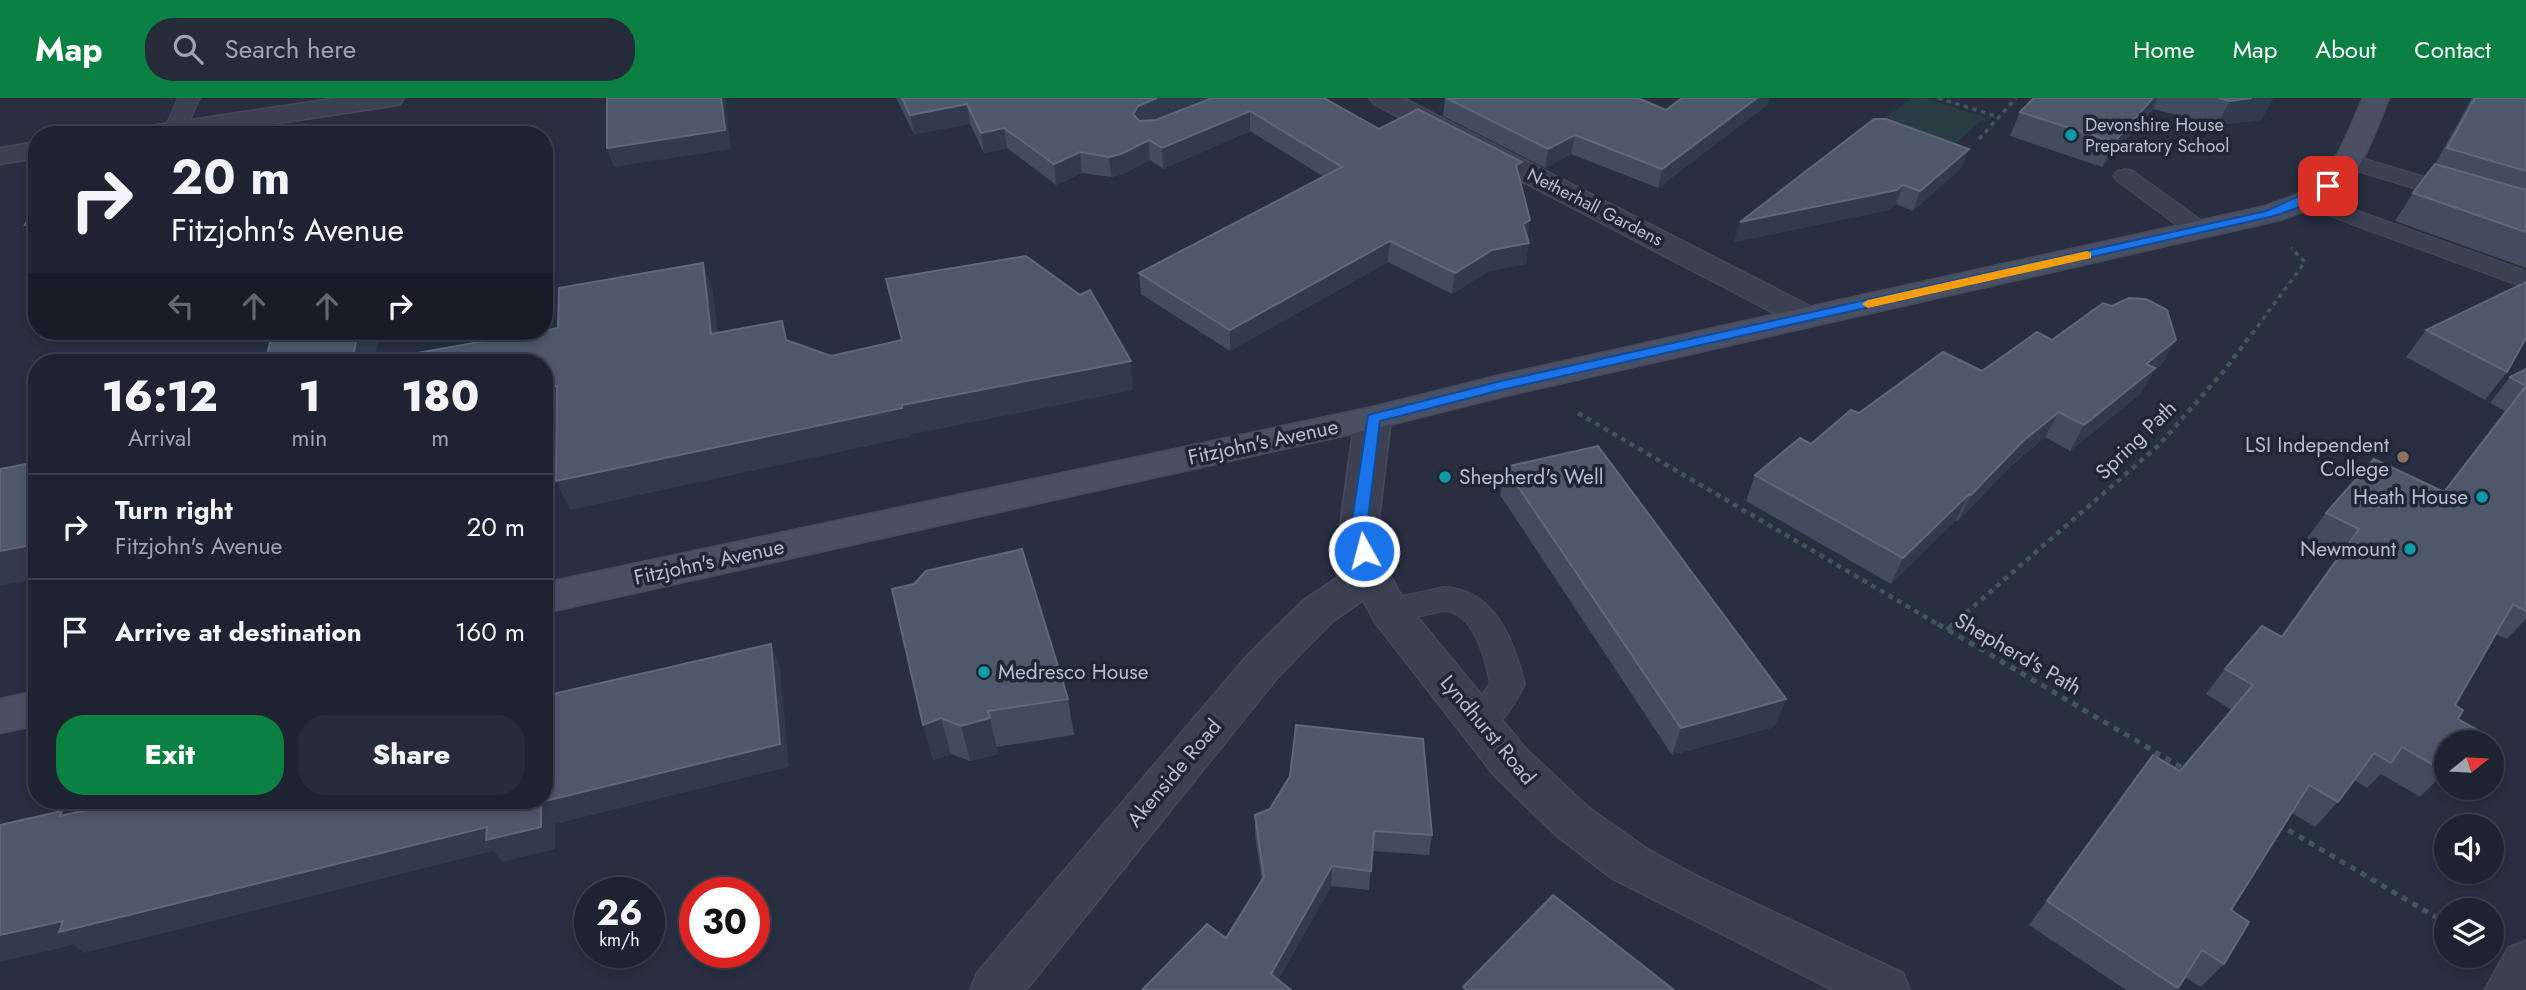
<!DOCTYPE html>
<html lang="en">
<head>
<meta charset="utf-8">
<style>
	body { margin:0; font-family:Jost,sans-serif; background:#252b39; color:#f1f3f6; height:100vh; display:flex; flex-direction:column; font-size:26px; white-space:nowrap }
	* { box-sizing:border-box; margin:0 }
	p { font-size:23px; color:#a0a4ab }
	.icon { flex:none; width:38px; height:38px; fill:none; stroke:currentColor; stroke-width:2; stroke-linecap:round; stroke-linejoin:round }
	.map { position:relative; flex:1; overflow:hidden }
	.details { position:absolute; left:28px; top:256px; width:525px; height:455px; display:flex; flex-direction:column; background:#1d2331; border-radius:28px; box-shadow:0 4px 10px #0003,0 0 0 2px #3b404d }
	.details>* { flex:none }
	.banner { position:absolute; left:28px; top:28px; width:525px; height:214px; border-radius:28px; box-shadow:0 4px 10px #0003,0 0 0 2px #3b404d; background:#1d2331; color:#f1f3f6; overflow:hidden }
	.needle { width:46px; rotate:72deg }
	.tools { position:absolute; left:2434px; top:632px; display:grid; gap:14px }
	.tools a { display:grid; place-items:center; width:70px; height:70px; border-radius:50%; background:#1d2331; box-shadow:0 4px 10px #0003,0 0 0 2px #3b404d; font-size:35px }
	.speed { position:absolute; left:574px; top:779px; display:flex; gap:14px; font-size:35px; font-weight:700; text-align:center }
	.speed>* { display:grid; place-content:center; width:91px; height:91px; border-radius:50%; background:#1d2331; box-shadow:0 4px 10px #0003,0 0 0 2px #3b404d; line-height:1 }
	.speed small { font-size:18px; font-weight:400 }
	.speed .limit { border:10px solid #d22; background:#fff; color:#111 }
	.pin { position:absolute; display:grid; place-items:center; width:60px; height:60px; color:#fff; margin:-30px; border-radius:14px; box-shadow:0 4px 10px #0006 }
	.me { position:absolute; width:77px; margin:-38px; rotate:353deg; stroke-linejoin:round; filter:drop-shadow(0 0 5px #0008) }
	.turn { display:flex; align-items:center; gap:24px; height:147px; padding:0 28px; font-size:32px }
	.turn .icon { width:91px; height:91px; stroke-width:2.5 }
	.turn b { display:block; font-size:49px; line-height:60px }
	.lanes { display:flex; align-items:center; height:66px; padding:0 28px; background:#0003; justify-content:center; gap:35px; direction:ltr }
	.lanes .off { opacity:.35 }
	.eta { display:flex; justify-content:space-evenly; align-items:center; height:119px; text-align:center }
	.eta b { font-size:42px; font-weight:800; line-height:49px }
	.cta { display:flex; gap:14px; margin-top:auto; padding:14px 28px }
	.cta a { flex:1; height:80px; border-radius:28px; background:#0b8043; color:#fff; font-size:28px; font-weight:800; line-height:80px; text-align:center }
	.cta a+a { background:#252b39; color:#f1f3f6 }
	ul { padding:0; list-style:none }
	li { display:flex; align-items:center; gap:21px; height:105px; padding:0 28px; border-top:2px solid #3b404d }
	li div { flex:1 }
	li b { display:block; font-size:26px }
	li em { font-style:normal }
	header { display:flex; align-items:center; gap:42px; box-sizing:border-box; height:98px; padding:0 35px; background:#0b8043; color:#fff }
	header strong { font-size:33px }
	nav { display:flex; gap:38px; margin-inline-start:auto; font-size:24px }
	.search { width:490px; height:63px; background:#252b39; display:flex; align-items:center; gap:18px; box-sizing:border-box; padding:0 24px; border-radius:28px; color:#a0a4ab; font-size:26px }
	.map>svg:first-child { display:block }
</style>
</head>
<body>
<header>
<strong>Map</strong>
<div class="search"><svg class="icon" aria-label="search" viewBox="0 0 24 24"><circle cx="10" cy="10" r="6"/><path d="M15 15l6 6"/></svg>Search here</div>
<nav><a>Home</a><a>Map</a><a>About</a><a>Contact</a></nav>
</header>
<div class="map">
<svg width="2526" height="892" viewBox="0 0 2526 892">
	<rect width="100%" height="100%" fill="#272f41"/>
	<path fill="#293c42" d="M1912,0H1925L1985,19L1955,46L1885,20Z"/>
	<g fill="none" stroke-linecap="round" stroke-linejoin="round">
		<defs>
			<g id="lane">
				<path d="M178,0H200L183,37H167L164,32Z"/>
				<path d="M2345,55L2526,109V124L2337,67L2334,62L2337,57Z"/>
				<path d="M2125,71L2133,73L2208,127L2211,132L2208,137L2199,139L2190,137L2117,83L2113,78L2117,73Z"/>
				<path d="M2305,94L2526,173V190L2297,106L2293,101L2297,96Z"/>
				<path d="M1444,489C1495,491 1514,543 1525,586C1513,610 1496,642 1464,632L1459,622C1467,607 1482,600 1490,585C1485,561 1474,514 1444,513L1389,525L1377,522L1372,513L1377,504L1384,502Z"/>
			</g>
			<g id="street">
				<path d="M338,0H404L400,6L391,8L200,37H131L134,31L144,29Z"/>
				<path d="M1370,0H1403L1817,212L1822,219L1817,226L1806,229L1795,226L1374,6Z"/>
				<path d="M37,44V60L0,66V50Z"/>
				<path d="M1373,309L1385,312L1391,320L1378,429L1390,477L1404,503L1526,651L1589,710L1647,751L1697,778L1903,875L1910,892H1833L1613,781L1557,738L1494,677L1375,524L1363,502L1332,524L1277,580L1026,892H970L977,875L1247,558L1304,502L1349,472L1340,429L1355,320L1361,312Z"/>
				<path d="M2526,843V892H2485L2508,850Z"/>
			</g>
			<g id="secondary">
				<path d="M2363,0H2389C2375,34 2360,83 2327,103C2312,112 2296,116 2280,122L1501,299L1373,331L544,515V485L1373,309L1501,277L2262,109C2279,103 2298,98 2313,87C2338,67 2350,28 2363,0Z"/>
				<path d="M37,593V627L0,635V601Z"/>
			</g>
		</defs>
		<use href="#lane" stroke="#454a5a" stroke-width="2"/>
		<use href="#street" stroke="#454a5a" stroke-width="3"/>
		<use href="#secondary" stroke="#454a5a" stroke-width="3"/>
		<g stroke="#42555a" stroke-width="3.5" stroke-dasharray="4.5 4.5" stroke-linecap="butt">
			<path d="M1938,0L1999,19"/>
			<path d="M1979,41L2016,0"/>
			<path d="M2252,236L2305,164L2291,150"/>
		</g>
		<g stroke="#42555a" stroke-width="4.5" stroke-dasharray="5 5" stroke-linecap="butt">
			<path d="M1578,315L1941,528"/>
			<path d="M1951,528L2159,347L2223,274L2253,234"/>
		</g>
		<g stroke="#42555a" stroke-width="5" stroke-dasharray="6 6" stroke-linecap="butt">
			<path d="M1938,526L2186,672"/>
			<path d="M1947,532L1953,526"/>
			<path d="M2278,726L2446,825"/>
		</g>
		<use href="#lane" fill="#3b4151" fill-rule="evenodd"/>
		<use href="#street" fill="#3b4151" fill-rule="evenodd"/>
		<use href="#secondary" fill="#495064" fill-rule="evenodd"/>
	</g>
	<g fill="#424b5f">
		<path d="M896,0H1207L1151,23L1156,22L1212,0L1379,31L1522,64L1520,80L1527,140L1526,166L1489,173L1452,196L1388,164L1230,253L1141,196L1139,175L1324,79L1250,33L1163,71L1150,62L1123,76L1111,79L1082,75L1056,87L1007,50L984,55L970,26L914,36Z"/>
		<path d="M1445,0L1666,12L1682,0H1769L1767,7L1658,90L1571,56L1545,70L1443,18Z"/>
		<path d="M2034,0H2273L2261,22L2217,27L2153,11L2102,69L2010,38L2020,14Z"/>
		<path d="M2472,0H2526V170L2395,123L2413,95L2435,66Z"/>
		<path d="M1969,51L1961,70L1913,113L1896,106L1889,112L1734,144Z"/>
		<path d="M2426,232L2507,274L2485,302L2406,259Z"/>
		<path d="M2052,242H2176L2161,267L2153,274L2140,296L2070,353L2045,339L2010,369L1958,423L1956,422L1891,486L1746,403L1755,377L1811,346L1859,315L1982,273Z"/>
		<path d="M2526,271V521L2507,541L2496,536L2455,607L2458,621L2446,673L2420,699L2381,676L2367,690L2354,682L2338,704L2315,729L2292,715L2231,812L2224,866L2201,889L2185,879L2176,892H2126L2029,827L2153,657L2180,673L2232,612L2206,596L2225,571L2281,538L2339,456L2307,440L2326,415L2444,393L2505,313L2490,305L2510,279Z"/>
		<path d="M1505,369L1786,601L1774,629L1672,657L1500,397Z"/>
		<path d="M892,491L1068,601L1074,637L996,649L998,656L970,663L951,656L933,662Z"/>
		<path d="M1255,717L1432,737L1429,757L1372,753L1369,792L1331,788L1278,882L1226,840L1262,783L1255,738Z"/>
	</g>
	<g fill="#323a4e">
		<path d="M721,0H725L731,51L614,69L607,50Z"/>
		<path d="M1157,0H1207L1139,28L1133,16L1138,8Z"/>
		<path d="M1757,0H1769L1767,7L1658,90L1662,71Z"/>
		<path d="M2153,0H2158L2153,11L2102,69L2114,44Z"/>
		<path d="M2252,0H2273L2261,22L2217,27L2230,3Z"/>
		<path d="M967,6L970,26L914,36L910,17Z"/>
		<path d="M1250,13V33L1163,71L1162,50Z"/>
		<path d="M1004,30L1007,50L984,55L981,35Z"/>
		<path d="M1575,37L1571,56L1545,70L1548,51Z"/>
		<path d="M1149,42L1150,62L1123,76L1111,79L1109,59Z"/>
		<path d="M1969,51L1961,70L1913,113L1920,93Z"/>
		<path d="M1080,54L1082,75L1056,87L1054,66Z"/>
		<path d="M1522,64L1519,85L1516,67Z"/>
		<path d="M1903,87L1896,106L1889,112L1734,144L1740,124Z"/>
		<path d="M1530,122L1527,143L1523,126Z"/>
		<path d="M37,125V142L25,127Z"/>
		<path d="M1390,143L1388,164L1230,253V232Z"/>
		<path d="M1529,145L1526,166L1489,173L1452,196L1455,175L1492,152Z"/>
		<path d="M703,165L713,193L721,266L711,236Z"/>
		<path d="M358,233H380L374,264H352Z"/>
		<path d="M2176,242L2161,267L2153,274L2140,296L2070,353L2084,327L2146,266Z"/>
		<path d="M1131,263L1133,292L909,337V339L570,412L556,383L902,307Z"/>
		<path d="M557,288L571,317L544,322V290Z"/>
		<path d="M2059,314L2045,339L2010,369L1958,423L1971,397L2023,343Z"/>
		<path d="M1969,396L1956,422L1891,486L1903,460Z"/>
		<path d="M37,446V481L0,488V453Z"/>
		<path d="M771,546L780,569L789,669L555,726V751L502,764L494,753L84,855L74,847L0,864V837L487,729L541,704Z"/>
		<path d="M1786,601L1774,629L1672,657L1681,630Z"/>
		<path d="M941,620L951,656L933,662L923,627Z"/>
		<path d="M990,620L998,656L970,663L961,628Z"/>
		<path d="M1332,768L1331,788L1272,892L1271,876Z"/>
	</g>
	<g fill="#4f576b" stroke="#5f677a" stroke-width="2">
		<path d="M607,0H721L725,32L607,50Z"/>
		<path d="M902,0H1157L1138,8L1133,16L1139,23L1156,22L1212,0H1324L1379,31L1418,11L1522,64L1516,67L1530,122L1523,126L1529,145L1492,152L1455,175L1390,143L1230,232L1139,175L1342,69L1250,13L1162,50L1149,42L1121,56L1109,59L1080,54L1054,66L1004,30L981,35L967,6L910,17Z"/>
		<path d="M1446,0H1638L1666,12L1682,0H1757L1662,71L1575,37L1548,51Z"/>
		<path d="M2034,0H2153L2114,44L2020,14Z"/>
		<path d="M2219,0H2252L2230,3Z"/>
		<path d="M2475,0H2526V73L2447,50Z"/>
		<path d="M1874,21H1886L1969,51L1920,93L1903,87L1897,92L1740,124Z"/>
		<path d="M2435,66L2526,92V134L2413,95Z"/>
		<path d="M37,106V125L25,127Z"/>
		<path d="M1026,158L1080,197L1090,192L1131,263L902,307V310L556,383L557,288L544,290V264H367L558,230L559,190L703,165L711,236L782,223L786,242L831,258L902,242L886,181Z"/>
		<path d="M2526,184V240L2507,274L2426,232Z"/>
		<path d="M2129,200L2146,201L2167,212L2176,242L2146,266L2155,270L2084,327L2059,314L2023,343L1971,397L1969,396L1903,460L1755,377L1800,340L1811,346L1851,312L1859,315L1943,254L1982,273L2037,234L2052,242L2103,205L2112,208Z"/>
		<path d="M273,233H358L352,264H265Z"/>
		<path d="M2526,271V288L2510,279Z"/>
		<path d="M2526,288V513L2513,506L2455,607L2463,612L2458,621L2476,631L2467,644H2446V674L2402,649L2391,665L2374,655L2338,704L2309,687L2231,812L2249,824L2224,866L2202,852L2178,890L2047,803L2153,657L2180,673L2253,587L2225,571L2262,528L2282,539L2359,431L2326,415L2374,361L2444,394Z"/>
		<path d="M1598,348L1786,601L1681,630L1505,369Z"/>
		<path d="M37,364V446L0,453V371Z"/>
		<path d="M1022,451L1068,601L988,613L990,620L961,628L941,620L923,627L892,491L914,486L926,473Z"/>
		<path d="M771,546L780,646L541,704V729L486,742L487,729L59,834L63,823L0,837V727L62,713L60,718L130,702H544V598Z"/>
		<path d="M1296,627L1423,641L1432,737L1374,733L1371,773L1332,768L1271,876L1291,892H1142L1207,826L1226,840L1264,779L1255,717L1270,711L1290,678Z"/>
		<path d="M1553,797L1674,892H1467L1463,889Z"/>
	</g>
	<path fill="#1a73e8" stroke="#114b97" stroke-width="2" d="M2328,85L2334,88L2332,91L2297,110L2274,118L1501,292L1380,323L1367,429L1372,453L1364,459L1356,453L1351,429L1368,317L1501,283L2266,113Z"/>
	<path fill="#f59e0b" d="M2087,153L2091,155V160L1868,210L1862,206L1868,202Z"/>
	<g fill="#0f9aa8" stroke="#1f2636" stroke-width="2.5">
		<circle cx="2071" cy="37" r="7"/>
		<circle cx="1445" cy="379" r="7"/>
		<circle cx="2482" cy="399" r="7"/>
		<circle cx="2410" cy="451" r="7"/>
		<circle cx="984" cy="574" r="7"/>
	</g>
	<circle fill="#8d6e63" stroke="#1f2636" stroke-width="2.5" cx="2403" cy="359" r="7"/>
	<g text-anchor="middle" stroke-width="7" stroke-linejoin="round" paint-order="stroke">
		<g font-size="18" fill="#b8bdcb" stroke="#1f2636" text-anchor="start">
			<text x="2085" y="33">Devonshire House<tspan x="2085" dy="21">Preparatory School</tspan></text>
		</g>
		<g font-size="18" fill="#b8bdcb" stroke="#1f2636">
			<text transform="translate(1595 109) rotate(27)" y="6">Netherhall Gardens</text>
		</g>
		<g font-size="21" fill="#b8bdcb" stroke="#1f2636">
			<text transform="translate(2136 342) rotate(-44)" y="7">Spring Path</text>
			<text transform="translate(1263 344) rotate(-12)" y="7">Fitzjohn's Avenue</text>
			<text transform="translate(709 464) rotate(-12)" y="7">Fitzjohn's Avenue</text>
			<text transform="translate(2018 556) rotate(30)" y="7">Shepherd's Path</text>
			<text transform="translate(1488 632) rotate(50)" y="7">Lyndhurst Road</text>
			<text transform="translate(1174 675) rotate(-50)" y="7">Akenside Road</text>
		</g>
		<g font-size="21" fill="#b8bdcb" stroke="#1f2636" text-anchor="end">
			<text x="2389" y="354">LSI Independent<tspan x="2389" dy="24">College</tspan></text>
			<text x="1459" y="386" text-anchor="start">Shepherd's Well</text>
			<text x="2468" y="406">Heath House</text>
			<text x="2396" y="458">Newmount</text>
			<text x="998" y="581" text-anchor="start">Medresco House</text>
		</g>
	</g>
</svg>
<div class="tools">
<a><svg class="needle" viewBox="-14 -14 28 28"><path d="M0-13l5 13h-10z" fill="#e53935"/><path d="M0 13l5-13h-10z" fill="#a0a4ab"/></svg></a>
<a><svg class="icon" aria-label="sound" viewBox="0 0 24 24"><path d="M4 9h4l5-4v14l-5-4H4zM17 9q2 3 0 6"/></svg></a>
<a><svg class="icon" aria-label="layers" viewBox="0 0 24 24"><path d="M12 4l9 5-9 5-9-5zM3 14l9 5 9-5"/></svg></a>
</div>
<div class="speed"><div>26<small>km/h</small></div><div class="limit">30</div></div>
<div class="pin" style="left:2328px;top:88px;background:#d93025"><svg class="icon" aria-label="arrive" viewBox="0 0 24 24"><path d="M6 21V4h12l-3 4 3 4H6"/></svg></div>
<svg class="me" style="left:1364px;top:453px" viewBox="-20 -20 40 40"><circle r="17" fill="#1a73e8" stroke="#fff" stroke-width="3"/><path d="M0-11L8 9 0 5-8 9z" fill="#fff"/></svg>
<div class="banner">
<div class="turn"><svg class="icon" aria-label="right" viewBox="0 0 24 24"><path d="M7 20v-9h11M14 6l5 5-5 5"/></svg><div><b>20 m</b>Fitzjohn's Avenue</div></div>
<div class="lanes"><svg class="icon off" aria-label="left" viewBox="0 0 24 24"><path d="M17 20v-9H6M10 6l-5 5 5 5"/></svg><svg class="icon off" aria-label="ahead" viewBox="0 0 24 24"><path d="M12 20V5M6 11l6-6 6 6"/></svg><svg class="icon off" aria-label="ahead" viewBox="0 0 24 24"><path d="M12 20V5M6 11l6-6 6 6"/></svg><svg class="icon" aria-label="right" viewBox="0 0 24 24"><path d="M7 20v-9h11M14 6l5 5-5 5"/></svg></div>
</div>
<section class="details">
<div class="eta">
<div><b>16:12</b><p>Arrival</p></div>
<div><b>1</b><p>min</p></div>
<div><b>180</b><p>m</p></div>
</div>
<ul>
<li><svg class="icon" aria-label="right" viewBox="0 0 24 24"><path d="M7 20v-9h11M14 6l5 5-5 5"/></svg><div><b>Turn right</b><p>Fitzjohn's Avenue</p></div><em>20 m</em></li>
<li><svg class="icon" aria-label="arrive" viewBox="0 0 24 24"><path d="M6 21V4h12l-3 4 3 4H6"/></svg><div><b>Arrive at destination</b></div><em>160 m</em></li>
</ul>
<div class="cta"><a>Exit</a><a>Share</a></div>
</section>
</div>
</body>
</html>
